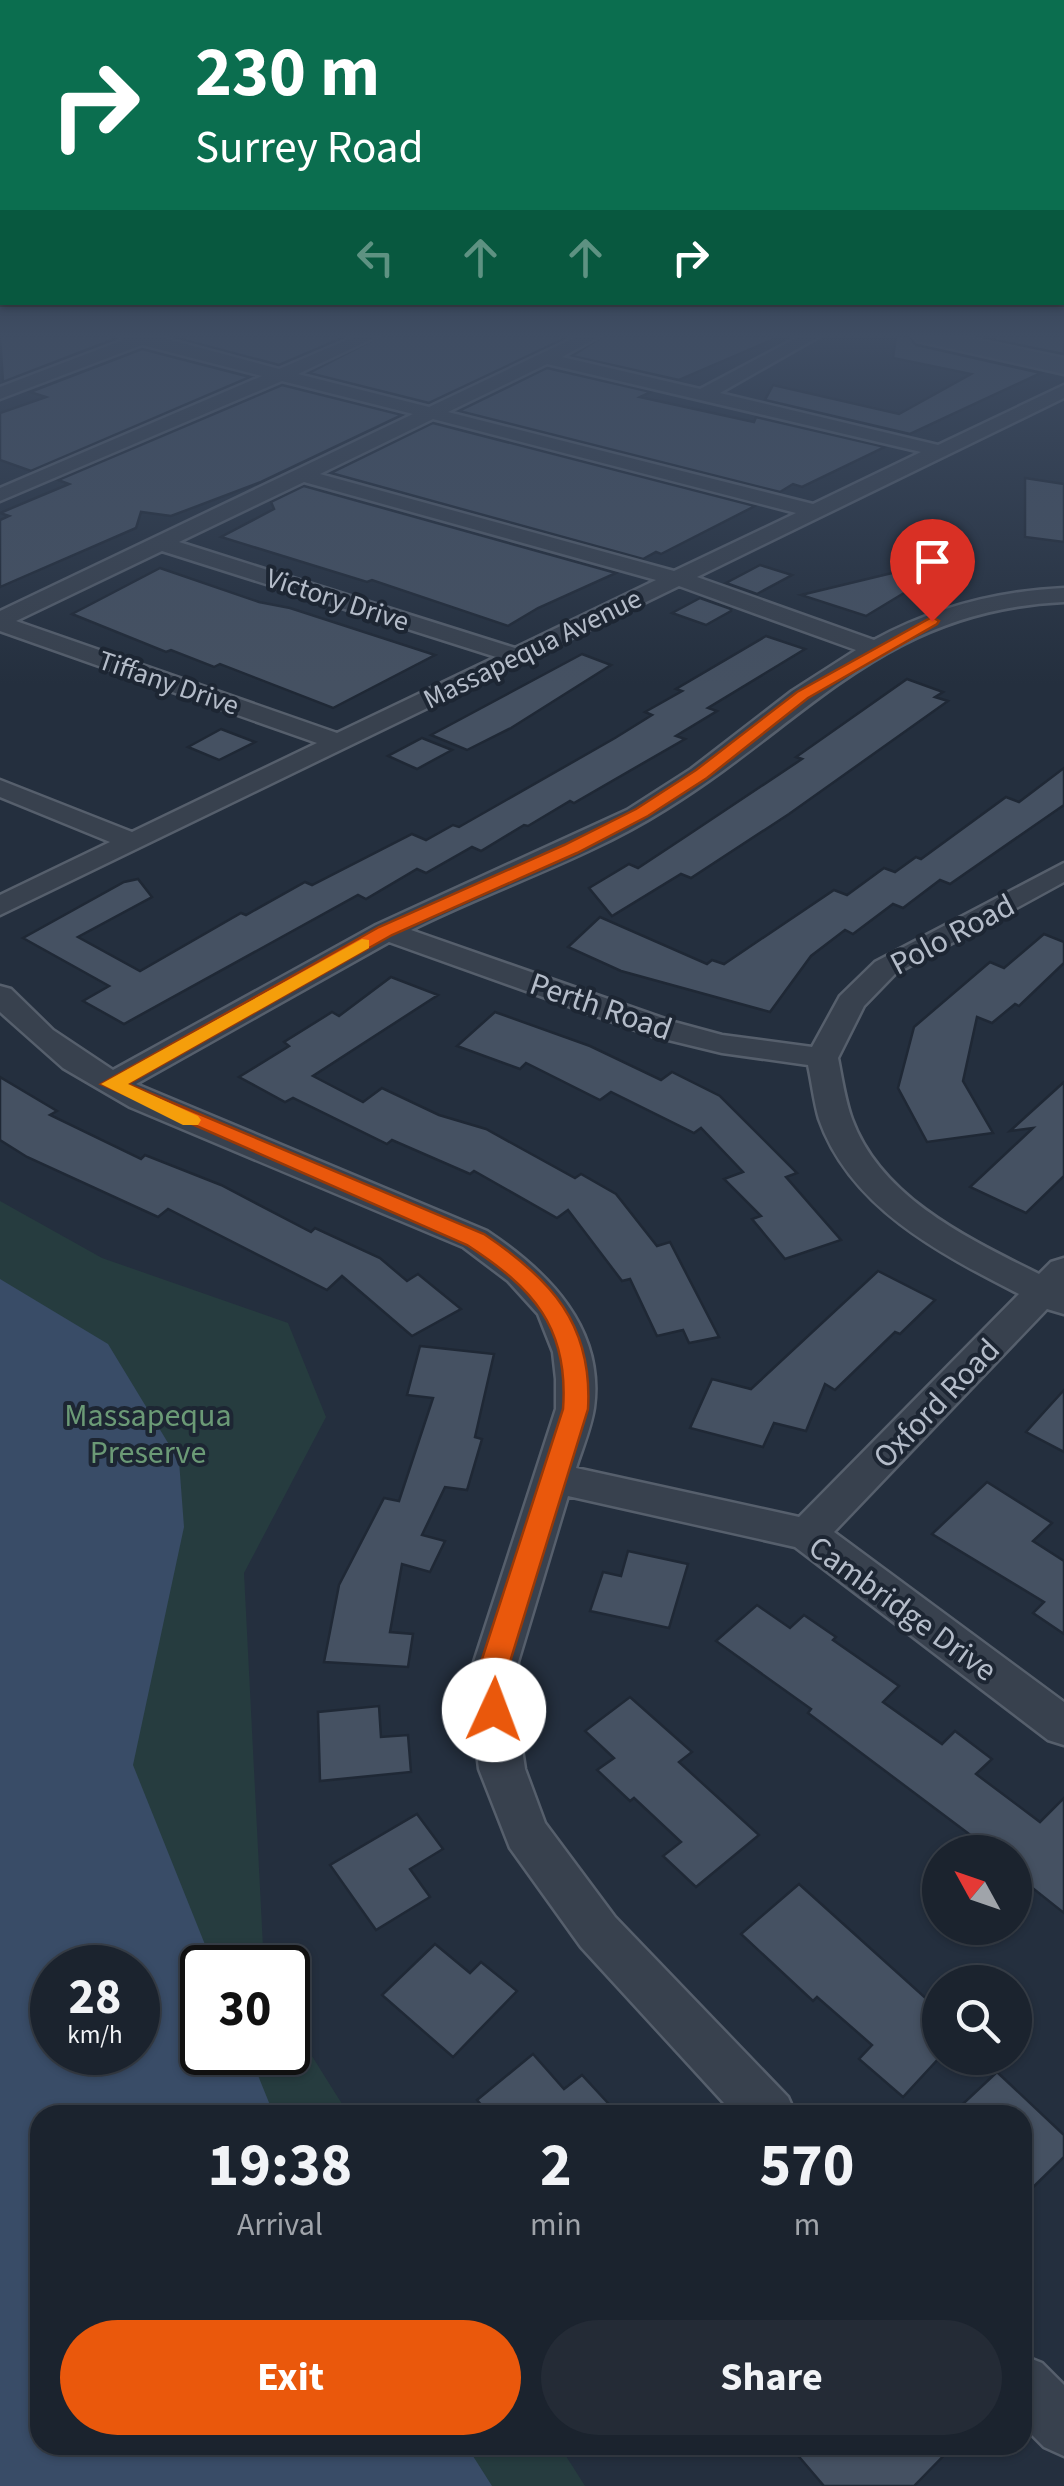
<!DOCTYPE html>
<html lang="en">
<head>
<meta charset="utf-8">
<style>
	body { margin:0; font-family:"Source Sans 3",sans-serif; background:#242b36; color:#f1f3f6; height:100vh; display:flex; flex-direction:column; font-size:38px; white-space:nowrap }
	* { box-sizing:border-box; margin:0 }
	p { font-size:32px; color:#a0a4aa }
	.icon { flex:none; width:55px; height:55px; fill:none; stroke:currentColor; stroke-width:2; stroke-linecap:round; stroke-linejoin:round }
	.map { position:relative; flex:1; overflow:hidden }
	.panel { position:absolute; left:30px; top:2105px; width:1002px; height:350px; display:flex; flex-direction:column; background:#1b232e; border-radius:30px; box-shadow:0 2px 8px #0004,0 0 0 2px #39404a }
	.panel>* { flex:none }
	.guide { position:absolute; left:0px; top:0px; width:1065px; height:305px; box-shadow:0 2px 8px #0004,0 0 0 2px #39404a; background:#0b6e4f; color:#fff; overflow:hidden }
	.needle { width:65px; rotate:310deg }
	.controls { position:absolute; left:922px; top:1835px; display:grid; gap:20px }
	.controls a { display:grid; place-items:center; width:110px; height:110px; border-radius:50%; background:#1b232e; box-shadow:0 2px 8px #0004,0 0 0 2px #39404a; font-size:50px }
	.speed { position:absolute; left:30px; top:1945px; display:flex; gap:20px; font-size:50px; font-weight:700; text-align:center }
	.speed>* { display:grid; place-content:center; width:130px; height:130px; border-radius:50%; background:#1b232e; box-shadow:0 2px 8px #0004,0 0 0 2px #39404a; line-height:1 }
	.speed small { font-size:25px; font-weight:400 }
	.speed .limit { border:5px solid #111; border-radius:15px; background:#fff; color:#111 }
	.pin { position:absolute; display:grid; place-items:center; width:85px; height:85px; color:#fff; margin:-102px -42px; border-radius:50% 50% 50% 0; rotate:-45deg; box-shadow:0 0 10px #0007 }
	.pin .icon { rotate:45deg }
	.me { position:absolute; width:110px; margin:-55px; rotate:2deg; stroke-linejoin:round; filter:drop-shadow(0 0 8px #0008) }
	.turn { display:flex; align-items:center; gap:35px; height:210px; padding:0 30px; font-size:45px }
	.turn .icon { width:130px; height:130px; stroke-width:2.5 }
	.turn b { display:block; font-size:70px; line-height:85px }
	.lanes { display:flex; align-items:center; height:95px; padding:0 30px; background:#0003; justify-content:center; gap:50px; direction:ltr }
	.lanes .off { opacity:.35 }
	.eta { display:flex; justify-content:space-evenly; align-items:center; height:170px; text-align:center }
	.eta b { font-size:60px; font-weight:700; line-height:70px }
	.cta { display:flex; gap:20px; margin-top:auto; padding:20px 30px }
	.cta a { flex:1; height:115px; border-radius:60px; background:#ea580c; color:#fff; font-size:40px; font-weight:700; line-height:115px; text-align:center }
	.cta a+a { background:#242b36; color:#f1f3f6 }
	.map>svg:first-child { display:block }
</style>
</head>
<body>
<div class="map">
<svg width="1064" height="2486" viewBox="0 0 1064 2486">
	<rect width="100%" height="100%" fill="#242f3e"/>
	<path fill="#263c3f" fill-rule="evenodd" d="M0,1201L102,1258L288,1323L326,1417L244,1573L264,1967L202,1968V2052H288V2018L349,2115H40V2445H559L585,2486H0ZM52,1968H138V2052H52Z"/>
	<path fill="#394c67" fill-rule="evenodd" d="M0,1279L108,1344L179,1461L184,1527L133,1765L214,1967L202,1968V2052L249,2053L274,2115H40V2445H466L492,2486H0ZM52,1968H138V2052H52Z"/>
	<g fill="#455162" stroke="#1f2835" stroke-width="2.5">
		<path d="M0,336H116L117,338L3,382Z"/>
		<path d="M169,336H347L279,365Z"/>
		<path d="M381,336H570L429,403L309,373Z"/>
		<path d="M603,336H781L679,380L572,356Z"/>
		<path d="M896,336H909L916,345L1041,373L910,434L765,400L773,385L899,414L971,374L893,358Z"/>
		<path d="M975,336H1064V354Z"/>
		<path d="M142,349L250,377L31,471L0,460V413L46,397L30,392Z"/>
		<path d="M547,368L651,392L640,397L754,422L756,417L885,447L802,487L793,484L780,492L459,411Z"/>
		<path d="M282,385L402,415L261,482L171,516L141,512L136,528L0,587V520L9,516L0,513L69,484L58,480Z"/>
		<path d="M433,423L755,506L661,554L656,552L643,559L331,473Z"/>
		<path d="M1025,478L1064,484V542L1025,537Z"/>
		<path d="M304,486L616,573L538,608L508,626L372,580L367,582L221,537L274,509L271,502Z"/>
		<path d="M950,559L952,564L866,616L801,595Z"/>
		<path d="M760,565L792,575L757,594L726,583Z"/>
		<path d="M160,568L259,602L290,608L435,655L333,708L220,664L214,667L171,650L166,652L72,614Z"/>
		<path d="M700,598L731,609V611L706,625L672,613Z"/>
		<path d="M766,636L805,649L708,708L717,711L676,736L685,739L574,803L570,801L528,826L524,825L481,851L472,847L426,873L417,869L366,899L358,895L124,1024L83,1001L109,986L23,938L124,882L138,879L152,897L78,937L140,971L241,913L246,915L305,882L312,885L412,834L426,840L453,825L459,827L615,738L652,715L645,712L682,691L676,689Z"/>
		<path d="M582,654L611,665L511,728L467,750L431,735Z"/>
		<path d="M907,679L943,692L935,697L948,701L789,814L691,878L681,874L612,916L589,888L629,864L638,868L688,835L802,759L796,757Z"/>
		<path d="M221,729L255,742L219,760L188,747Z"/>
		<path d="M422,738L452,750L417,769L388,756Z"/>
		<path d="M1064,768V805L950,884L940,880L903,908L893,904L853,934L845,930L811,956L770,1012L621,971L568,947L600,917L707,964L712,960L724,964L834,890L847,895L884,868L895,872L916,857L921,859L1006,797L1019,802Z"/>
		<path d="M1044,934L1064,942V963L1019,1006L1015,1004L992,1023L977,1017L963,1081L993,1133L927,1142L898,1088L914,1027L990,962L1004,968Z"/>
		<path d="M391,977L438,995L313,1076L363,1102L382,1088L439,1115L486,1129L575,1178L581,1174L616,1194L657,1246L670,1242L719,1337L689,1343L683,1330L657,1336L630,1279L622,1281L568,1210L557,1218L474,1171L470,1174L392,1140L387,1144L293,1098L285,1102L239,1077L289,1046L284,1042L332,1012L339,1016Z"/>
		<path d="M495,1012L590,1046L661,1080L672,1072L720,1096L797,1173L786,1177L841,1240L785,1259L752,1219L761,1216L724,1179L743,1172L701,1128L694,1133L611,1092L600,1100L526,1063L520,1069L457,1046Z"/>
		<path d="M0,1077L57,1111L50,1115L141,1159L145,1155L221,1185L311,1232L315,1228L380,1258L407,1281L418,1274L461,1309L412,1336L342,1276L327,1290L168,1209L158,1217L27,1157L0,1140Z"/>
		<path d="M1064,1082V1176L1026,1213L970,1187L1033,1128L1010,1131Z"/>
		<path d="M878,1271L935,1300L900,1334L895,1332L835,1390L825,1384L806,1431L774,1423L763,1447L690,1428L712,1379L751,1389Z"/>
		<path d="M420,1346L494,1354L475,1437L482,1439L467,1490L445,1487L422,1535L445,1541L430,1572L402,1564L390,1632L413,1634L408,1667L324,1662L339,1585L384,1498L399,1501L433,1398L407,1395Z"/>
		<path d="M1064,1390V1452L1026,1432Z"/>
		<path d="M987,1482L1052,1523L1033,1541L1064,1561V1634L1033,1613L1044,1602L932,1534Z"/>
		<path d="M628,1551L688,1564L669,1628L590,1611L603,1572L621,1576Z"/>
		<path d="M757,1605L790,1628L804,1615L836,1637L833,1640L899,1686L883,1702L942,1744L955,1731L992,1759L976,1774L1040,1822L1064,1798V1913L1015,1874V1852H993L808,1713L811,1709L716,1641Z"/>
		<path d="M630,1697L692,1752L679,1762L759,1835L696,1887L663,1856L681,1842L634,1798L630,1801L597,1770L614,1758L585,1731Z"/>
		<path d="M379,1706L381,1737L408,1735L411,1772L320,1781L318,1712Z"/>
		<path d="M417,1814L443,1849L410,1869L430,1897L376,1930L330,1865Z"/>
		<path d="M799,1884L940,2011V2057L903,2097L859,2059L872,2045L817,1997L813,2001L741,1934Z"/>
		<path d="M435,1944L470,1973L481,1962L517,1991L453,2057L382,1995Z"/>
		<path d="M533,2054L564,2089L582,2075L619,2115H490L477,2100Z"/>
		<path d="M997,2072L1064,2135V2157L1022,2198V2115H951Z"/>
		<path d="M789,2445H954L914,2486H824Z"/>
	</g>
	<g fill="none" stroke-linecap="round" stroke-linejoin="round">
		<defs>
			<g id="minor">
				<path d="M120,336H156L279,369L356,336H378L298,374L429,407L578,336H600L562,357L700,389L800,336H820L720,393L938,445L1064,385V398L697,577L874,640C933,608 997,591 1064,588V602C883,610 807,722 666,809C587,859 495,888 411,930L674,1022L722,1035L812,1047L840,996L875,962L1064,863V882L895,974L864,1006L838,1058C842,1078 845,1100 852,1119C881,1198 969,1239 1039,1274L1051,1262L1064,1258V1314L1047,1309L834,1532L1064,1702V1745L1048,1740L795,1547L568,1496L518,1662L516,1710L525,1769L545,1823L615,1917L788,2097L796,2115H735L581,1947L510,1848L479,1769L472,1710L474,1662L556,1409V1379L553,1352L538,1314L508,1281L463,1247L130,1107L63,1068L0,1012V986L11,989L53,1030L113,1070L376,925L627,810L691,769L792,691L856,650L679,586L0,915V895L110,842L0,797V780L132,832L317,743L0,631V611L413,414L282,381L0,501V488L262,376L142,345L0,399V387L123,340ZM547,364L921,452L813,504L448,412ZM433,419L796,513L674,571L320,474ZM304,482L656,580L515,648L179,542ZM162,551L496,657L337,733L16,621ZM389,942L652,1036L722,1053L808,1065C812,1083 814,1102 819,1119C850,1208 941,1254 1019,1294L799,1517L576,1468C582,1449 591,1428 594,1408C605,1328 548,1272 487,1231L136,1084Z"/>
				<path d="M1022,2355L1042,2363L1064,2385V2456L1044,2447L1022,2425Z"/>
			</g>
			<path id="secondary" d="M913,336H959L1064,358V374L917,341Z"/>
		</defs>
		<use href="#minor" stroke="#565f6c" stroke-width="5"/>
		<use href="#secondary" stroke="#565f6c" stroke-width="5"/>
		<use href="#minor" fill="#38414e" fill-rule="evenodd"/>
		<use href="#secondary" fill="#465061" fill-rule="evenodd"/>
	</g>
	<linearGradient id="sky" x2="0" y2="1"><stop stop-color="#141a22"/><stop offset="0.49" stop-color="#3f4d63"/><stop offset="1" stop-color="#3f4d63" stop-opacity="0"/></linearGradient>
	<rect width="1064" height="684" fill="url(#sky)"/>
	<path fill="#ea580c" stroke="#983908" stroke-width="2.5" d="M932,617L939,621L937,624L808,698L707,778L648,816L577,853L392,935L128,1084L484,1234C551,1279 593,1324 588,1409L510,1662L509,1710L505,1718L494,1722L484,1718L480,1710L481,1662L563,1409C569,1327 533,1288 467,1245L101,1084L379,927L564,845L636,809L696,770L797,692Z"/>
	<path fill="#f59e0b" d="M362,939L369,940V948L128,1084L198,1116L201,1120L198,1125H183L101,1084Z"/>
	<g text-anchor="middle" stroke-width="8" stroke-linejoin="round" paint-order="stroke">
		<g font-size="28" fill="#b4bcc9" stroke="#1d2633">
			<text transform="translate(338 599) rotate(18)" y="10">Victory Drive</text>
			<text transform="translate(532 648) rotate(-26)" y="10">Massapequa Avenue</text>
			<text transform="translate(169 682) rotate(19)" y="10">Tiffany Drive</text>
		</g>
		<g font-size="32" fill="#b4bcc9" stroke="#1d2633">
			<text transform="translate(952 934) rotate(-28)" y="11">Polo Road</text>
			<text transform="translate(601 1006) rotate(19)" y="11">Perth Road</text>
			<text transform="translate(936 1403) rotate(-46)" y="11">Oxford Road</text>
			<text transform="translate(903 1608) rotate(36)" y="11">Cambridge Drive</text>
		</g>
		<g font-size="32" fill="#6b9a76" stroke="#1d2633">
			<text x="148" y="1426">Massapequa<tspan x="148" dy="37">Preserve</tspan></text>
		</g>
	</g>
</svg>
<div class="controls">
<a><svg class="needle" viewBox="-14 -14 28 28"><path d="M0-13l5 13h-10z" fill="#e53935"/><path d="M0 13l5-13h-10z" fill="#a0a4aa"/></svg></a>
<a><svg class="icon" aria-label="search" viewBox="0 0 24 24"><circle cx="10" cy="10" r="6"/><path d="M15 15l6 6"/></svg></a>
</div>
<div class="speed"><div>28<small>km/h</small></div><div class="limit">30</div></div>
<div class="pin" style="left:932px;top:621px;background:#d93025"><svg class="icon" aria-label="arrive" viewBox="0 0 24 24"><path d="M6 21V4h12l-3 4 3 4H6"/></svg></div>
<svg class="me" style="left:494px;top:1710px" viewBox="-20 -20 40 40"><circle r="19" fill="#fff"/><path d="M0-13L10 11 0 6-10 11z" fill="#ea580c"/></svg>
<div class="guide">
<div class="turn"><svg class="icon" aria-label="right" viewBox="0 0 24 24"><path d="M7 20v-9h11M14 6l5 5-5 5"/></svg><div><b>230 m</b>Surrey Road</div></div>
<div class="lanes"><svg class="icon off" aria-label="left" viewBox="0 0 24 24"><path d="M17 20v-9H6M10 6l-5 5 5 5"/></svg><svg class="icon off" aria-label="ahead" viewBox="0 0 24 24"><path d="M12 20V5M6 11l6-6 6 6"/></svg><svg class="icon off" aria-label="ahead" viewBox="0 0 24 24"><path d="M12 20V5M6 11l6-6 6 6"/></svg><svg class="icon" aria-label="right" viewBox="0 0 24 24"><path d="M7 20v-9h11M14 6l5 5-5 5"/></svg></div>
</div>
<section class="panel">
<div class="eta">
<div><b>19:38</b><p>Arrival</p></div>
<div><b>2</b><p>min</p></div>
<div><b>570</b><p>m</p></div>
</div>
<div class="cta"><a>Exit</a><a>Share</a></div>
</section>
</div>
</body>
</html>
